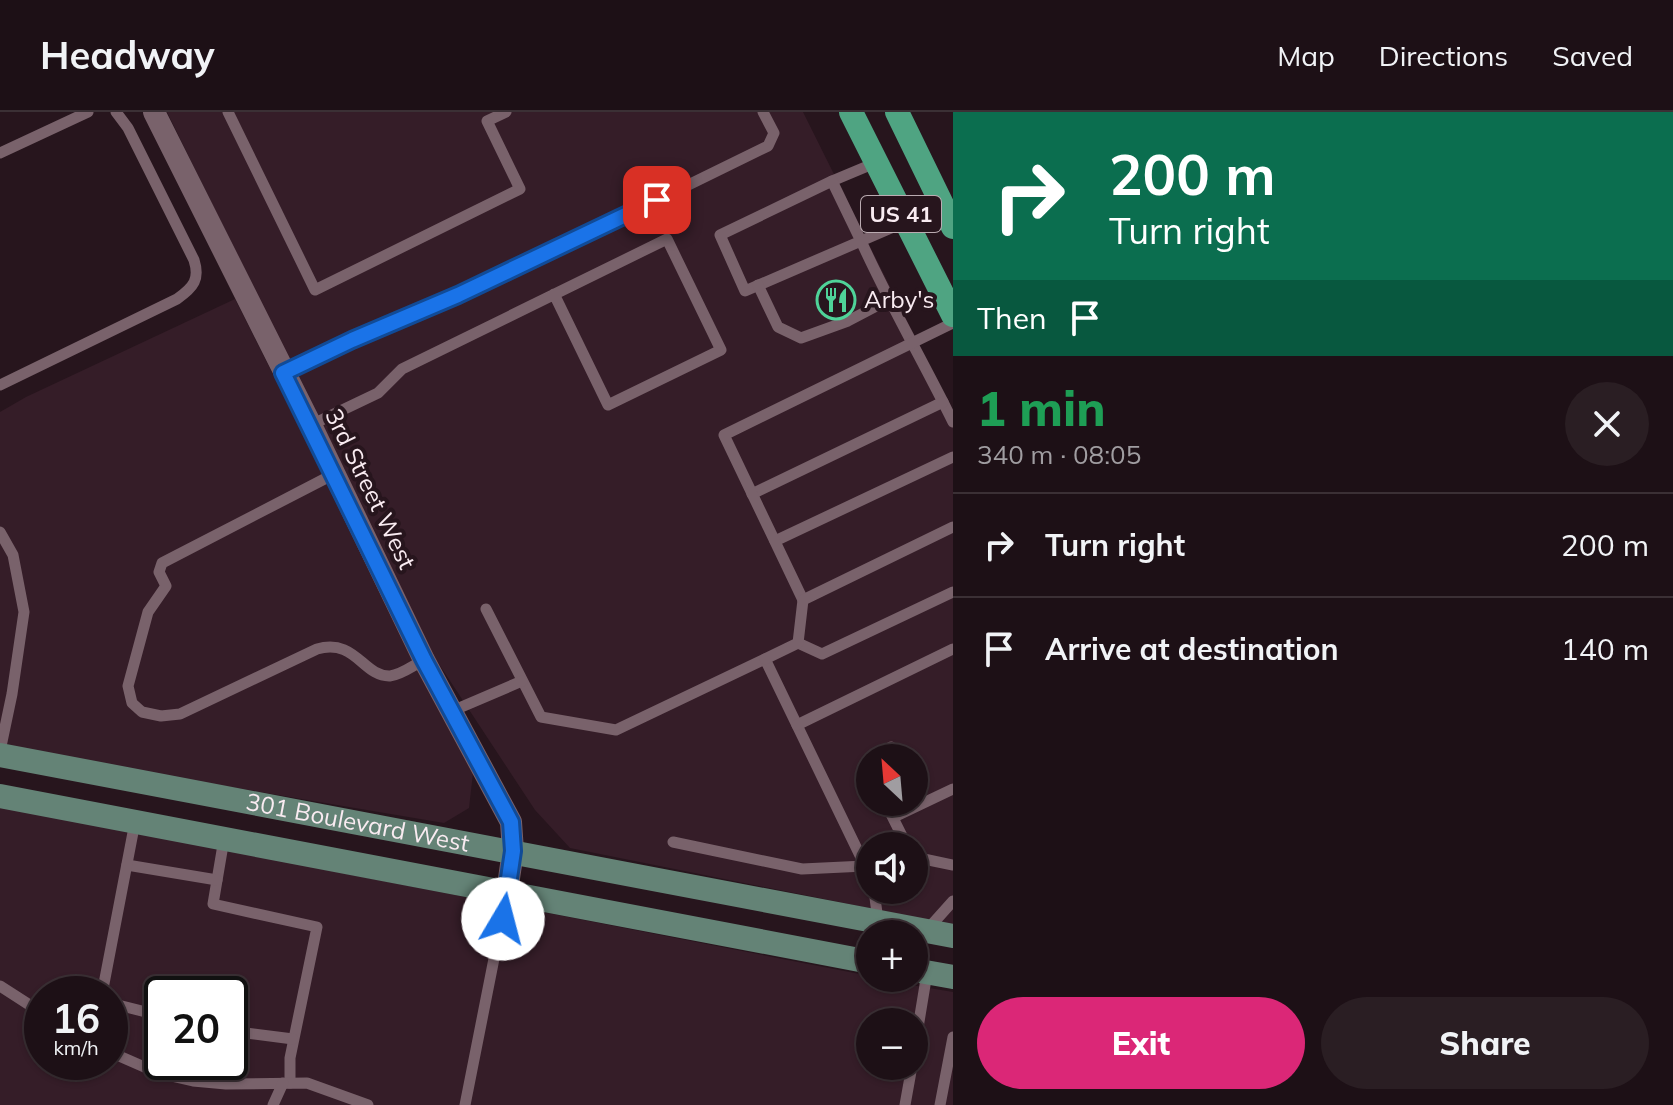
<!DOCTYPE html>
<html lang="en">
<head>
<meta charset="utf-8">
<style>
	body { margin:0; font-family:Mulish,sans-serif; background:#2a1e23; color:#f1f3f6; height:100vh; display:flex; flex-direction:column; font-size:30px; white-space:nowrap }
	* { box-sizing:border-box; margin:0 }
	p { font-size:26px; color:#a09da1 }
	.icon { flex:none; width:44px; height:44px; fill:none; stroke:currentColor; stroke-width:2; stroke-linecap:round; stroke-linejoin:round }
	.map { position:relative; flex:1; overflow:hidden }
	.details { display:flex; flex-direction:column; background:#1d1016; width:720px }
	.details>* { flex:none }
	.banner { background:#0b6e4f; color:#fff; overflow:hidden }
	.needle { width:52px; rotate:334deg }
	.tools { position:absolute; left:856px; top:632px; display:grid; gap:16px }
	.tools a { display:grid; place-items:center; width:72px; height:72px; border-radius:50%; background:#1d1016; box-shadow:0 2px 6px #0004,0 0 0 2px #3b3035; font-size:40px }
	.speed { position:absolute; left:24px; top:864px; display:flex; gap:16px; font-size:40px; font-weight:700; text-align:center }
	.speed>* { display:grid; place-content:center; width:104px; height:104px; border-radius:50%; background:#1d1016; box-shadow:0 2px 6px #0004,0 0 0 2px #3b3035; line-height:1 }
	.speed small { font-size:20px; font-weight:400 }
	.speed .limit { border:4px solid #111; border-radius:12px; background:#fff; color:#111 }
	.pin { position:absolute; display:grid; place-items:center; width:68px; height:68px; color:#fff; margin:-34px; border-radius:16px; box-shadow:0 4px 12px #0006 }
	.me { position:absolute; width:88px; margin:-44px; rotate:8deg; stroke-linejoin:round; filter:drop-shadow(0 0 6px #0008) }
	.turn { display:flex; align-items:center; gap:28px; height:168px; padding:0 24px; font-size:36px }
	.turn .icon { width:104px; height:104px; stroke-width:2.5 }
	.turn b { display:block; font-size:56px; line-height:68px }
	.then { display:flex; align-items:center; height:76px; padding:0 24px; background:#0003; gap:16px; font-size:30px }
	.round { display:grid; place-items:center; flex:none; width:84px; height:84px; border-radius:42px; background:#2a1e23 }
	.summary { display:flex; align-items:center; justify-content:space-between; height:136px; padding:0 24px }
	h1 { font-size:48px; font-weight:800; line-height:60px; color:#1e9e55 }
	.cta { display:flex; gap:16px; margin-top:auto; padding:16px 24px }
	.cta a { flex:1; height:92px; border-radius:48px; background:#db2777; color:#fff; font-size:32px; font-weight:800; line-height:92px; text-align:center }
	.cta a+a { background:#2a1e23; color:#f1f3f6 }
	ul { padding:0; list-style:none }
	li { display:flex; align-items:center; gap:24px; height:104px; padding:0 24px; border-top:2px solid #3b3035 }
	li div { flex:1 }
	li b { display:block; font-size:30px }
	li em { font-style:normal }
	header { display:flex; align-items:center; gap:48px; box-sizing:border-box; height:112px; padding:0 40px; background:#1d1016; border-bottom:2px solid #3b3035 }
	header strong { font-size:38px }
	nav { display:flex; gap:44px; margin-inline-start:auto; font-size:28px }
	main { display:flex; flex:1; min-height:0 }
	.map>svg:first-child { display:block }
</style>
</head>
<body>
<header>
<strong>Headway</strong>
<nav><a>Map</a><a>Directions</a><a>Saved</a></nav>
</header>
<main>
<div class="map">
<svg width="953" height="993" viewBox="0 0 953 993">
	<rect width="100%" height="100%" fill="#27151d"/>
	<g fill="#351d28" fill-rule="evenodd">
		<path d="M167,0H803L953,301V813L570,736L535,698L433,543ZM870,646H914V690H870ZM870,734H914V778H870Z"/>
		<path d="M235,187L473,661L469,696L444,711L0,636V300L26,285Z"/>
		<path d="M0,694L870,864V866L953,880V993H0ZM42,882H110V950H42ZM162,882H230V950H162ZM870,910H914V954H870Z"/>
	</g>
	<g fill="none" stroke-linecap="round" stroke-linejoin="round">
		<g stroke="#79626b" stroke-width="11">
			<path d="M228,0L315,178L520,77L487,9L506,0"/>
			<path d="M0,41L88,0"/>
			<path d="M832,69L875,51"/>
			<path d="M905,110L861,129L832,69L720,123L745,179L861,129C889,191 923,249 953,310"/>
			<path d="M758,173L778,215L801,226L848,209L888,188"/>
			<path d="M283,261L574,129L768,34L774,21L763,0"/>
			<path d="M0,273L177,187C194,175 200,167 194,148L128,16L116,0"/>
			<path d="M311,313L378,281L402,257L667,127L721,238L608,293L554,182"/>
			<path d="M334,362L162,451L159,460L166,474L148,500L128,574L132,591L142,600L161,604L180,602L317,537C356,526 363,565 390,564C401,563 414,553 424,548"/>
			<path d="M752,382L943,290"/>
			<path d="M0,420L13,443L24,500L12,582L0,639"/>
			<path d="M775,429L953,345"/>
			<path d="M803,488L724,323L953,211"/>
			<path d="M486,497L541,605L616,618L765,547L870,764"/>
			<path d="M798,531L822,542L953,480"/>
			<path d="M765,547L798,531L803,488L953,415"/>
			<path d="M452,599L522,569"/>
			<path d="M797,613L953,537"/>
			<path d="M875,646L891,635"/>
			<path d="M885,690L907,734"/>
			<path d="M894,705L953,677"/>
			<path d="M224,727L213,792L317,815L290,946V971"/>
			<path d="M673,730L802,757L865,754"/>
			<path d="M914,741L919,746L953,753"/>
			<path d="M127,753L217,768"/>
			<path d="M874,778L878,809"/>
			<path d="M927,818L953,789"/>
			<path d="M0,874L42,901"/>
			<path d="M102,882L135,710"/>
			<path d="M110,891L162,904"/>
			<path d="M230,919L293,927"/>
			<path d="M110,940L158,961L193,969L226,972L307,971L368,993"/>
			<path d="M914,940L927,861"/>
			<path d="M273,993L283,971"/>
			<path d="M465,993L507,781"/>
			<path d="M905,993L912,954"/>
			<path d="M940,993L953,925"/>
		</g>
		<path stroke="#79626b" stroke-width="22" d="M154,0L311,313L424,548L511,710L513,739L507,780"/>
		<g stroke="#648376" stroke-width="24">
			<path id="s1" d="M0,643L953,824"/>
			<path d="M0,684L870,850"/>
			<path d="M914,858L953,865"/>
		</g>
		<g stroke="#4fa482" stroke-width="24">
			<path d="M851,0L953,203"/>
			<path d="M897,0L953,115"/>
		</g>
	</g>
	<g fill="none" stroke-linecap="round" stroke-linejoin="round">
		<defs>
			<path id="route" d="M503,807L513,739L511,710L424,548L283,261L352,228L458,183L657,88"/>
		</defs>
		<use href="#route" stroke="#114b97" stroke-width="20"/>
		<use href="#route" stroke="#1a73e8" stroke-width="14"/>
	</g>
	<defs>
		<symbol id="restaurant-ring" viewBox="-11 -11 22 22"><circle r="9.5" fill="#27151d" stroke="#4fd399" stroke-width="1.5"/><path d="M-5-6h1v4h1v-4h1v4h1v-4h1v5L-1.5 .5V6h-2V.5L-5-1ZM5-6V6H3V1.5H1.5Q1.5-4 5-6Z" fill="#4fd399"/></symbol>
	</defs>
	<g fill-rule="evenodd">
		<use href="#restaurant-ring" x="814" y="166" width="44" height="44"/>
	</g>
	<g text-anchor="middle" stroke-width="8" stroke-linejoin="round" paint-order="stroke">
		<rect fill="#27151d" stroke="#baabb1" stroke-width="2" x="861" y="84" width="80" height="36" rx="6"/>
		<g font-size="22" font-weight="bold" fill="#f9ebf1">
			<text x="901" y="110">US 41</text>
		</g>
		<g font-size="24" fill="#f9ebf1" stroke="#27151d" text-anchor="start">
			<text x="864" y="196">Arby's</text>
		</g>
		<g font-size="24" fill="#f9ebf1" stroke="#27151d">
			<text transform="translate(370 377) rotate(64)" y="8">3rd Street West</text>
			<text dy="8" stroke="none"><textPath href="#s1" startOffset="364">301 Boulevard West</textPath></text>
		</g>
	</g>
</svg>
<div class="tools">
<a><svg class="needle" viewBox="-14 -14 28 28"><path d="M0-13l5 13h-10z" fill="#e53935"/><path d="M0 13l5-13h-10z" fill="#a09da1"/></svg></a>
<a><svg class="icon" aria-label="sound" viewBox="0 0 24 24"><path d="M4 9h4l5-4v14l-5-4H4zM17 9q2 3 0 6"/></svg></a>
<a>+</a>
<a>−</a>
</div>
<div class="speed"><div>16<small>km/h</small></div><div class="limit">20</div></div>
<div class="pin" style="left:657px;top:88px;background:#d93025"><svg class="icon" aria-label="arrive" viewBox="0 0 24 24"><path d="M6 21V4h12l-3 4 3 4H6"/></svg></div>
<svg class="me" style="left:503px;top:807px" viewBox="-20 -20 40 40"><circle r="19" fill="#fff"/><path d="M0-13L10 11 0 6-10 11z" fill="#1a73e8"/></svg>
</div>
<section class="details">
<div class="banner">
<div class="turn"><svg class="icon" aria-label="right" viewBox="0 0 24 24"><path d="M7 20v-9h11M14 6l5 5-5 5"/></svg><div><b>200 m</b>Turn right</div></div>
<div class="then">Then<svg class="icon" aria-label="arrive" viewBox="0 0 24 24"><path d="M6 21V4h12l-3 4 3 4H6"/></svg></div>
</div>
<div class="summary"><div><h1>1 min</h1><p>340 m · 08:05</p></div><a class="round"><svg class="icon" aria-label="close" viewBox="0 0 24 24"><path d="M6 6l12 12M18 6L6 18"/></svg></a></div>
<ul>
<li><svg class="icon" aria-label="right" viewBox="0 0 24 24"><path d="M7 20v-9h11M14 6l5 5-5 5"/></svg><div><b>Turn right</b></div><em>200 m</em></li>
<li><svg class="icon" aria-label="arrive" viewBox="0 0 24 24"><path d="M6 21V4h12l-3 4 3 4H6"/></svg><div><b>Arrive at destination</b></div><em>140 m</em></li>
</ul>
<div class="cta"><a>Exit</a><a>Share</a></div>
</section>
</main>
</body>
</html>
